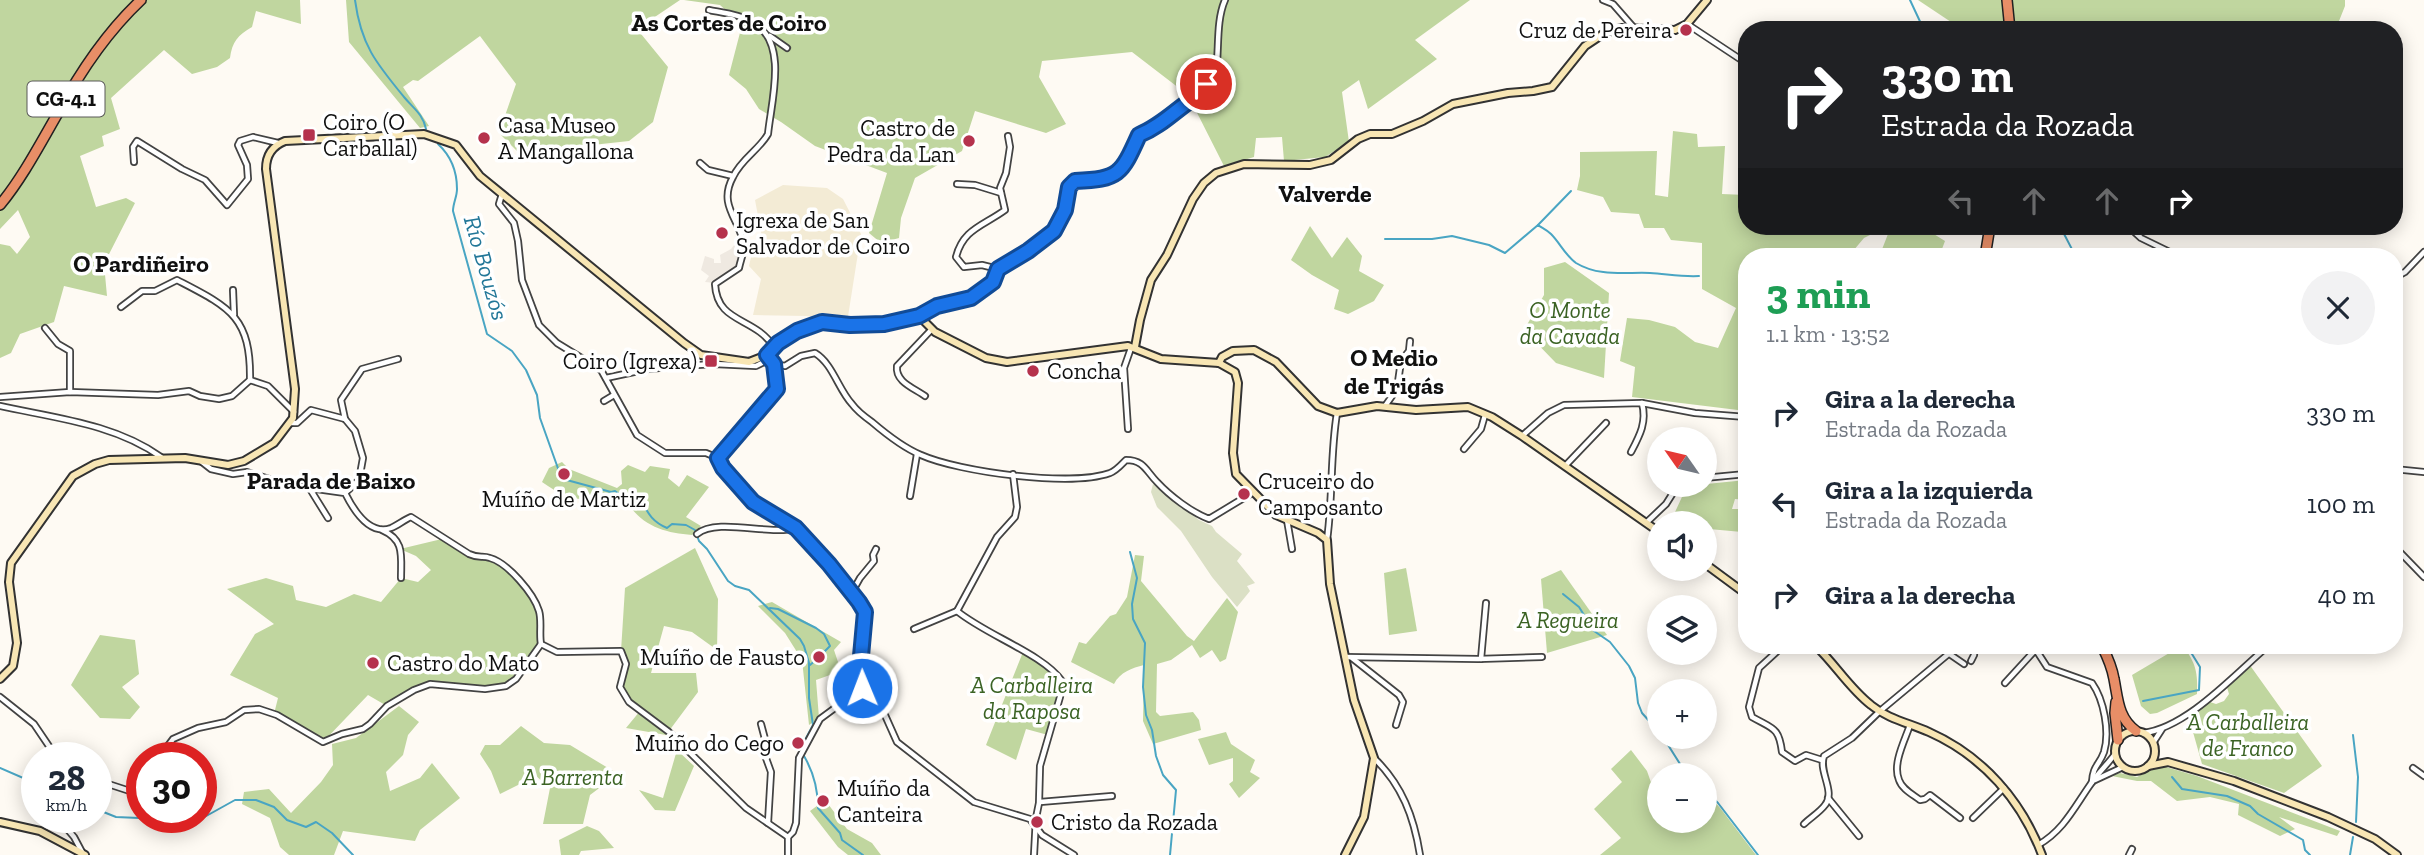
<!DOCTYPE html>
<html lang="es">
<head>
<meta charset="utf-8">
<style>
	body { margin:0; font-family:"Zilla Slab",serif; background:#f2f2f3; color:#1f2937; height:100vh; display:flex; flex-direction:column; font-size:26px; white-space:nowrap }
	* { box-sizing:border-box; margin:0 }
	p { font-size:23px; color:#747a83 }
	.icon { flex:none; width:38px; height:38px; fill:none; stroke:currentColor; stroke-width:2; stroke-linecap:round; stroke-linejoin:round }
	.map { position:relative; flex:1; overflow:hidden }
	.panel { position:absolute; left:1738px; top:248px; width:665px; height:406px; display:flex; flex-direction:column; background:#fff; border-radius:28px; box-shadow:0 4px 18px #0003 }
	.panel>* { flex:none }
	.hud { position:absolute; left:1738px; top:21px; width:665px; height:214px; border-radius:28px; box-shadow:0 4px 18px #0003; background:#202124; color:#fff; overflow:hidden }
	.needle { width:46px; rotate:304deg }
	.controls { position:absolute; left:1647px; top:427px; display:grid; gap:14px }
	.controls a { display:grid; place-items:center; width:70px; height:70px; border-radius:50%; background:#fff; box-shadow:0 4px 18px #0003; font-size:35px }
	.speed { position:absolute; left:21px; top:742px; display:flex; gap:14px; font-size:35px; font-weight:700; text-align:center }
	.speed>* { display:grid; place-content:center; width:91px; height:91px; border-radius:50%; background:#fff; box-shadow:0 4px 18px #0003; line-height:1 }
	.speed small { font-size:18px; font-weight:400 }
	.speed .limit { border:10px solid #d22; background:#fff; color:#111 }
	.pin { position:absolute; display:grid; place-items:center; width:60px; height:60px; color:#fff; margin:-30px; border:4px solid #fff; border-radius:50%; box-shadow:0 2px 7px #0007 }
	.me { position:absolute; width:77px; margin:-38px; rotate:359deg; stroke-linejoin:round; filter:drop-shadow(0 0 5px #0008) }
	.turn { display:flex; align-items:center; gap:24px; height:147px; padding:0 28px; font-size:32px }
	.turn .icon { width:91px; height:91px; stroke-width:2.5 }
	.turn b { display:block; font-size:49px; line-height:60px }
	.lanes { display:flex; align-items:center; height:66px; padding:0 28px; background:#0003; justify-content:center; gap:35px; direction:ltr }
	.lanes .off { opacity:.35 }
	.round { display:grid; place-items:center; flex:none; width:74px; height:74px; border-radius:37px; background:#f2f2f3 }
	.overview { display:flex; align-items:center; justify-content:space-between; height:119px; padding:0 28px }
	h1 { font-size:42px; font-weight:700; line-height:52px; color:#1e9e55 }
	ul { padding:0; list-style:none }
	li { display:flex; align-items:center; gap:21px; height:91px; padding:0 28px }
	li div { flex:1 }
	li b { display:block; font-size:26px }
	li em { font-style:normal }
	.map>svg:first-child { display:block }
</style>
</head>
<body>
<div class="map">
<svg width="2424" height="855" viewBox="0 0 2424 855">
	<rect width="100%" height="100%" fill="#fefaf3"/>
	<path fill="#f3ebd5" d="M783,185L827,188L843,199L861,234L847,323L807,316L753,315L761,279L749,266L754,244L762,237L755,200Z"/>
	<g fill="#c0d69f">
		<path d="M0,0H300L301,24L256,11L252,27C238,35 232,42 230,58L217,67L192,74L164,50L111,98L120,129L102,136L104,146L80,156L96,207L126,198L135,203L104,264L107,296L64,286L54,322L20,334L11,353L0,358V244L10,246L17,254L30,237L18,210L0,229Z"/>
		<path d="M346,0H680L637,29L668,67L653,122L629,141L519,153L499,133L516,84L480,36L418,81L413,80L403,87L429,126L420,128L349,42Z"/>
		<path d="M684,0H1470L1415,40L1437,59L1368,109L1359,80L1342,92L1349,142L1325,157L1284,161L1282,137L1256,138L1254,157L1224,166L1188,95L1132,52L1042,61L1039,77L1066,124L1046,133L975,111L962,151L915,178L901,218L899,238L881,243L869,233L887,173L815,146L781,122L759,109L746,89L729,75L742,25L720,5Z"/>
		<path d="M1918,0H2345V6L2337,26L2338,30H1963Z"/>
		<path d="M1673,131L1697,134L1698,147L1725,146L1722,194L1746,195V226H1921L1945,241L1939,257H1879L1888,234L1880,230L1864,238L1848,257H1746V411L1632,397L1635,367L1620,361L1627,318L1649,320L1675,327L1695,342L1718,348L1736,308L1702,289V243L1671,240L1664,228H1644L1639,214L1611,212L1603,197L1577,190L1580,176V152L1657,151L1655,195L1668,197Z"/>
		<path d="M1310,226L1332,258L1347,237L1362,256L1359,271L1384,285L1374,301L1348,314L1334,309L1339,290L1312,275L1291,260Z"/>
		<path d="M1565,262L1609,293L1604,378L1556,363L1524,330L1544,295V268Z"/>
		<path d="M562,462L569,469L617,488L622,484L621,471L628,465L645,472L650,466L670,469L668,478L679,487L687,475L709,487L686,517L701,526L692,535C668,533 647,528 631,508L619,506L606,498C578,502 565,498 542,482L549,468Z"/>
		<path d="M1746,480V500L1735,499L1732,509H1746V521L1742,532L1709,529L1705,539L1704,523H1670L1687,486Z"/>
		<path d="M446,538L469,554L488,557L499,563L522,583L540,614L541,644L516,679L495,689L430,684L387,706L368,695L323,742L274,714L278,698L230,675L255,634L274,624L227,589L266,578L293,586L296,600L326,607L354,594L381,602L401,578L418,582L431,570L416,556L400,549Z"/>
		<path d="M695,548L718,599L717,650L692,632L664,626L651,673H696L698,692L666,735L626,728L640,711L629,702L620,687L626,664L621,651L625,588Z"/>
		<path d="M1135,555L1144,556L1141,581L1187,636L1194,641L1227,598L1238,612L1226,659L1220,662L1212,650L1200,658L1192,645L1171,660L1157,664L1156,712L1160,716L1193,712L1199,720L1201,730L1153,744L1143,721L1144,665C1132,668 1120,672 1114,684L1071,662L1079,642L1086,644L1110,616L1116,614L1127,597Z"/>
		<path d="M1406,568L1417,631L1389,635L1384,573Z"/>
		<path d="M1561,570L1607,635L1547,653L1541,579Z"/>
		<path d="M772,602L841,642L834,650L841,671L816,680L819,718L809,725L802,660L785,633L758,606Z"/>
		<path d="M100,635L135,640L139,674L122,687L140,707L130,719L100,718L71,685Z"/>
		<path d="M2168,646H2183C2196,663 2198,673 2197,694L2157,713L2150,714L2141,706L2132,675L2171,652Z"/>
		<path d="M1023,652L1048,666L1062,681L1060,697L1048,735L1026,729L1016,760L986,745Z"/>
		<path d="M2249,664L2322,766L2284,793L2202,764L2193,732L2194,713L2207,701L2216,704L2224,701L2229,694L2226,684Z"/>
		<path d="M399,706L419,722L408,735L403,755L386,772L390,791L420,778L432,763L460,798L420,830L415,841L343,831L334,855H289L280,847L270,818L242,804L244,792L269,789L291,813L321,782L333,765L332,744L356,738Z"/>
		<path d="M521,726L544,743L570,745L618,774L590,795L583,824H543L550,788L536,776L500,794L491,771L480,754L485,745H500Z"/>
		<path d="M1226,732L1231,744L1255,760L1250,772L1260,778L1239,798L1229,784L1233,781V758L1209,765L1198,739Z"/>
		<path d="M677,750L694,766L675,811L655,810L639,790L663,798Z"/>
		<path d="M1631,750L1647,771L1655,794L1659,791V821H1704L1705,791L1721,809L1756,855H1600L1621,838L1594,809L1622,782L1611,769Z"/>
		<path d="M2166,767L2197,776L2340,831L2337,836L2279,817L2295,829L2280,836L2238,815L2239,804L2210,797L2177,801L2151,781H2137L2112,776L2120,773L2137,777L2153,769Z"/>
		<path d="M825,800L847,829L872,843L881,855H848L838,847L810,811Z"/>
		<path d="M587,826L599,831L614,848L581,851L579,855H561L559,840Z"/>
	</g>
	<path fill="#dbe0c5" d="M1153,484L1199,520L1212,526L1216,532L1242,554L1237,561L1255,583L1247,586L1250,591L1237,607L1212,577L1181,531L1157,507L1151,492Z"/>
	<path fill="#efe9e1" d="M739,239L742,247L738,268L715,283L705,282L709,276L701,270L705,256L714,259V263H721L720,255L731,249Z"/>
	<g fill="none" stroke-linecap="round" stroke-linejoin="round">
		<g stroke="#49a5c3" stroke-width="2">
			<path d="M355,0C361,45 376,63 404,97C413,108 423,114 426,129"/>
			<path d="M1910,0L1924,30"/>
			<path d="M438,144C451,156 457,171 457,189C457,197 453,203 453,211L487,334L512,351L526,370L537,395L540,418L560,474L563,479L611,492L615,491L619,494L642,502C649,515 653,522 667,528L672,524L686,525L695,530L699,541L707,549L728,581L735,586L749,590L800,639L804,646L809,663V698L813,725L805,740"/>
			<path d="M1538,225L1571,191"/>
			<path d="M2054,226L2062,230L2076,257"/>
			<path d="M1385,239H1432L1452,236L1489,245L1505,253L1538,225C1542,228 1547,230 1551,234C1560,243 1565,255 1576,263C1599,277 1625,272 1650,273C1667,274 1682,277 1699,276"/>
			<path d="M1130,552L1137,578L1132,604L1133,619L1145,643L1143,687L1146,715L1152,730L1156,756L1163,775L1176,790L1170,855"/>
			<path d="M1563,594L1579,607L1594,631L1610,642L1629,666L1635,678L1638,703L1642,713L1659,732"/>
			<path d="M770,608L778,609L816,628L824,634L830,646L823,653"/>
			<path d="M810,665L817,659"/>
			<path d="M2143,701L2199,690L2200,667L2187,646"/>
			<path d="M2353,735L2358,777L2356,822"/>
			<path d="M1663,737L1687,775"/>
			<path d="M804,756C814,773 818,788 818,808L840,833L842,840L863,855"/>
			<path d="M0,768L37,784"/>
			<path d="M2172,777L2182,789L2227,796L2250,806L2258,814L2303,840L2305,850L2310,855"/>
			<path d="M1704,789L1718,803L1758,855"/>
			<path d="M96,809L116,817L162,819L175,822L199,820L235,800H256L274,807L287,820L306,827L316,822L332,833L353,855"/>
			<path d="M2350,855L2353,837"/>
		</g>
		<defs>
			<g id="street">
				<path d="M1603,0L1613,4L1634,28"/>
				<path d="M709,10C724,13 743,15 756,24C788,46 771,102 768,134C759,150 741,159 733,177C717,206 741,220 744,246C744,252 740,262 739,268L715,284C717,324 754,316 774,347"/>
				<path d="M1687,24L1746,63"/>
				<path d="M770,36L787,48"/>
				<path d="M134,162L133,147L137,141L182,169L205,180L227,205L248,179L247,165L238,145L240,141L253,137L278,143"/>
				<path d="M700,163L708,170L733,176"/>
				<path d="M957,184L975,185L1001,193"/>
				<path d="M502,194L499,204L514,223L518,241L522,280L539,325L557,343L601,370L637,435L665,453H706L718,458"/>
				<path d="M2128,226L2141,238L2180,257"/>
				<path d="M998,269L982,265L964,267L956,257C963,229 983,226 1005,210L1000,188L1006,173L1010,147L1008,136"/>
				<path d="M2394,278L2405,272L2424,252"/>
				<path d="M233,290L234,315"/>
				<path d="M919,316L937,306L971,298L993,282L998,269L1028,251L1054,231L1065,210L1069,187L1075,181C1119,179 1121,175 1139,135C1164,125 1181,104 1204,91L1206,84L1215,79C1220,54 1215,23 1225,0"/>
				<path d="M45,328L58,344L70,351V392"/>
				<path d="M767,355L774,364L777,389L718,458L723,468L753,502L796,528L829,564L859,602L865,612L860,667L862,688L880,704L897,742L974,802L1030,819L1042,835L1074,855"/>
				<path d="M774,364L785,366L801,356L815,353C833,364 838,389 852,404C857,411 865,417 872,422C886,434 904,448 921,455C959,472 1071,487 1110,473C1116,471 1121,465 1126,460C1144,460 1146,471 1157,482C1170,496 1191,512 1209,519L1252,493"/>
				<path d="M606,378L648,369L682,366L714,364L756,366L770,359"/>
				<path d="M250,380L268,386L294,412"/>
				<path d="M925,396C914,388 895,382 897,366L932,329"/>
				<path d="M0,397L70,392L158,395L189,391L200,396L219,399L232,396L250,380C251,316 229,307 177,280L155,291H142L121,307"/>
				<path d="M604,401L614,395"/>
				<path d="M0,406C55,418 115,424 161,457"/>
				<path d="M1385,406L1397,389L1401,361L1409,351L1410,341"/>
				<path d="M345,419L341,400L362,369L398,359"/>
				<path d="M290,423H297L311,410L345,419L355,431L363,458L359,480L345,493"/>
				<path d="M1128,429L1124,368L1131,348"/>
				<path d="M1522,436L1548,413L1564,405L1642,403L1695,413L1746,417"/>
				<path d="M1464,449L1481,429L1485,415"/>
				<path d="M1631,452C1640,435 1647,422 1642,403"/>
				<path d="M202,462L211,469L233,474L247,472L288,485L345,493C353,509 369,536 391,528C398,525 404,520 411,517L469,554C480,559 482,555 490,558C508,563 534,594 539,611C542,621 539,634 541,644L557,652L621,651L626,664L620,687L629,702L669,732L746,808L788,837"/>
				<path d="M1565,466L1606,423"/>
				<path d="M2394,469L2424,472"/>
				<path d="M1704,478L1746,474"/>
				<path d="M310,489L328,518"/>
				<path d="M910,496L917,454"/>
				<path d="M1287,520L1292,549"/>
				<path d="M1646,523L1666,504L1678,485"/>
				<path d="M382,530C405,540 401,556 401,578"/>
				<path d="M697,534C717,517 771,536 795,528"/>
				<path d="M1327,540C1333,498 1330,455 1337,413"/>
				<path d="M2394,546L2424,577"/>
				<path d="M851,594L860,578L874,561L873,555L876,549"/>
				<path d="M957,611C986,635 1043,654 1062,681L1060,697L1040,766L1039,803L1036,818L1034,855"/>
				<path d="M957,611L997,537L1015,517L1017,507L1013,474"/>
				<path d="M914,629L957,611"/>
				<path d="M1783,646L1759,668L1749,707L1752,717C1773,729 1779,727 1782,752L1795,761L1806,755L1822,760"/>
				<path d="M2038,646V653L2047,667L2092,683C2104,700 2110,732 2104,752C2099,766 2093,765 2092,782"/>
				<path d="M1948,653L1964,664"/>
				<path d="M1345,657L1478,659L1542,657"/>
				<path d="M1352,658L1399,695L1403,702L1396,725"/>
				<path d="M1481,659L1486,603"/>
				<path d="M1971,661L1974,655L1975,646"/>
				<path d="M2005,683L2038,647"/>
				<path d="M0,697L34,724L57,758"/>
				<path d="M761,724L765,739L763,750L771,772L768,823"/>
				<path d="M1910,725C1905,740 1892,764 1899,780C1902,789 1912,794 1920,800L1925,799L1930,795L1960,818"/>
				<path d="M2143,733C2187,728 2235,674 2268,646"/>
				<path d="M2153,743L2162,729"/>
				<path d="M168,758L167,747L173,739L198,728L226,722L244,710L259,709L277,715L323,742L342,734L363,729L370,724L387,706L414,690L430,684L485,689L506,686L516,679L541,644"/>
				<path d="M1374,758C1402,785 1414,817 1420,855"/>
				<path d="M2413,768L2424,776"/>
				<path d="M96,780L142,795"/>
				<path d="M2095,780L2123,767"/>
				<path d="M1828,798L1859,836"/>
				<path d="M1040,802L1112,796"/>
				<path d="M57,817L74,837L82,852"/>
				<path d="M1973,818L2004,788"/>
				<path d="M1804,824C1810,818 1820,812 1825,805C1836,791 1818,772 1824,756L1852,738L1880,711L1958,646"/>
				<path d="M788,837L793,832L796,823L799,758L820,719L862,688"/>
				<path d="M788,837V855"/>
				<path d="M2038,845C2063,831 2074,808 2090,785C2097,774 2107,765 2115,754"/>
				<path d="M2129,855L2132,849"/>
			</g>
			<g id="secondary">
				<path d="M1135,347L1140,320L1151,280L1167,255L1193,199L1204,183L1216,173L1244,164L1310,165L1331,160L1358,139L1370,134H1392L1423,121L1453,104L1508,93L1533,91L1552,87L1585,46L1603,34L1621,28L1675,30L1687,24L1707,0"/>
				<path d="M1219,363L1222,357L1233,351L1254,350L1276,362L1318,406L1337,413L1377,406L1416,410L1468,407L1492,417L1522,436L1659,532"/>
				<path d="M1704,563L1746,594"/>
				<path d="M1816,646C1835,664 1850,689 1871,705C1888,719 1909,723 1929,732C1983,756 2022,801 2042,855"/>
				<path d="M0,679L13,666L17,643L9,582L11,563L73,476L95,464L109,460L185,458L228,465L244,461L274,443L293,418L295,389L266,169C266,156 272,146 285,141L424,134L456,145L480,176L684,343L701,355L749,362L767,355L778,343L797,331L822,322L851,325L883,324L919,316L935,332L986,358L1007,362L1128,346L1161,359L1219,363L1235,372L1238,383L1233,453L1236,474L1276,515L1318,533L1327,540L1330,584L1354,700L1374,758L1364,817L1345,855"/>
				<circle cx="2135" cy="751" r="20"/>
				<path d="M2148,766L2168,762L2234,781L2328,817L2375,839L2397,855"/>
				<path d="M0,822L40,831L85,855"/>
			</g>
			<g id="highway">
				<path d="M2007,0L2010,30"/>
				<path d="M0,205C23,177 40,144 58,113C80,72 107,32 141,0"/>
				<path d="M1985,257L1990,226"/>
				<path d="M2102,646C2107,656 2112,667 2114,679C2118,699 2118,718 2136,731"/>
				<path d="M2116,702L2115,713L2118,740"/>
			</g>
		</defs>
		<use href="#street" stroke="#434343" stroke-width="8"/>
		<use href="#secondary" stroke="#323232" stroke-width="10"/>
		<use href="#highway" stroke="#212121" stroke-width="12"/>
		<use href="#street" stroke="#fff" stroke-width="4.5"/>
		<use href="#secondary" stroke="#f8e6b4" stroke-width="6"/>
		<use href="#highway" stroke="#e88e67" stroke-width="9"/>
	</g>
	<g fill="none" stroke-linecap="round" stroke-linejoin="round">
		<defs>
			<path id="route" d="M862,688L860,667L865,612L859,602L829,564L796,528L753,502L723,468L718,458L777,389L774,364L767,355L778,343L797,331L822,322L850,325L884,324L919,316L937,306L971,298L993,282L998,269L1028,251L1054,231L1065,210L1069,187L1075,181C1119,179 1121,175 1139,135C1164,125 1181,104 1205,91L1206,84"/>
		</defs>
		<use href="#route" stroke="#114b97" stroke-width="18"/>
		<use href="#route" stroke="#1a73e8" stroke-width="12"/>
	</g>
	<g fill="#b5324d" stroke="#fff" stroke-width="2.5">
		<circle cx="1686" cy="30" r="7"/>
		<rect x="302" y="128" width="14" height="14" rx="3.5"/>
		<circle cx="484" cy="138" r="7"/>
		<circle cx="969" cy="141" r="7"/>
		<circle cx="722" cy="233" r="7"/>
		<rect x="704" y="354" width="14" height="14" rx="3.5"/>
		<circle cx="1033" cy="371" r="7"/>
		<circle cx="564" cy="474" r="7"/>
		<circle cx="1244" cy="494" r="7"/>
		<circle cx="819" cy="657" r="7"/>
		<circle cx="373" cy="663" r="7"/>
		<circle cx="798" cy="743" r="7"/>
		<circle cx="823" cy="801" r="7"/>
		<circle cx="1037" cy="822" r="7"/>
	</g>
	<g text-anchor="middle" stroke-width="7" stroke-linejoin="round" paint-order="stroke">
		<rect fill="#fff" stroke="#585858" stroke-width="2" x="27.5" y="81.5" width="77" height="35" rx="5"/>
		<g font-size="21" font-weight="bold" fill="#101010">
			<text x="66" y="106">CG-4.1</text>
		</g>
		<g font-size="23" fill="#101010" stroke="#fff" text-anchor="start">
			<text x="1672" y="38" text-anchor="end">Cruz de Pereira</text>
			<text x="323" y="130">Coiro (O<tspan x="323" dy="26">Carballal)</tspan></text>
			<text x="498" y="133">Casa Museo<tspan x="498" dy="26">A Mangallona</tspan></text>
			<text x="955" y="136" text-anchor="end">Castro de<tspan x="955" dy="26">Pedra da Lan</tspan></text>
			<text x="736" y="228">Igrexa de San<tspan x="736" dy="26">Salvador de Coiro</tspan></text>
			<text x="697" y="369" text-anchor="end">Coiro (Igrexa)</text>
			<text x="1047" y="379">Concha</text>
			<text x="1258" y="489">Cruceiro do<tspan x="1258" dy="26">Camposanto</tspan></text>
			<text x="564" y="507" text-anchor="middle">Muíño de Martiz</text>
			<text x="805" y="665" text-anchor="end">Muíño de Fausto</text>
			<text x="387" y="671">Castro do Mato</text>
			<text x="784" y="751" text-anchor="end">Muíño do Cego</text>
			<text x="837" y="796">Muíño da<tspan x="837" dy="26">Canteira</tspan></text>
			<text x="1051" y="830">Cristo da Rozada</text>
		</g>
		<g font-size="23" font-style="italic" fill="#3b6324" stroke="#fff">
			<text x="1570" y="318">O Monte<tspan x="1570" dy="26">da Cavada</tspan></text>
			<text x="1568" y="628">A Regueira</text>
			<text x="1032" y="693">A Carballeira<tspan x="1032" dy="26">da Raposa</tspan></text>
			<text x="2248" y="730">A Carballeira<tspan x="2248" dy="26">de Franco</tspan></text>
			<text x="573" y="785">A Barrenta</text>
		</g>
		<g font-size="24" font-weight="bold" fill="#101010" stroke="#fff">
			<text x="729" y="31">As Cortes de Coiro</text>
			<text x="1325" y="202">Valverde</text>
			<text x="141" y="272">O Pardiñeiro</text>
			<text x="1394" y="366">O Medio<tspan x="1394" dy="28">de Trigás</tspan></text>
			<text x="331" y="489">Parada de Baixo</text>
		</g>
		<g font-size="24" font-style="italic" fill="#227798" stroke="#fff">
			<text transform="translate(486 268) rotate(74)" y="8">Río Bouzós</text>
		</g>
	</g>
</svg>
<div class="controls">
<a><svg class="needle" viewBox="-14 -14 28 28"><path d="M0-13l5 13h-10z" fill="#e53935"/><path d="M0 13l5-13h-10z" fill="#747a83"/></svg></a>
<a><svg class="icon" aria-label="sound" viewBox="0 0 24 24"><path d="M4 9h4l5-4v14l-5-4H4zM17 9q2 3 0 6"/></svg></a>
<a><svg class="icon" aria-label="layers" viewBox="0 0 24 24"><path d="M12 4l9 5-9 5-9-5zM3 14l9 5 9-5"/></svg></a>
<a>+</a>
<a>−</a>
</div>
<div class="speed"><div>28<small>km/h</small></div><div class="limit">30</div></div>
<div class="pin" style="left:1206px;top:84px;background:#d93025"><svg class="icon" aria-label="arrive" viewBox="0 0 24 24"><path d="M6 21V4h12l-3 4 3 4H6"/></svg></div>
<svg class="me" style="left:862px;top:688px" viewBox="-20 -20 40 40"><circle r="17" fill="#1a73e8" stroke="#fff" stroke-width="3"/><path d="M0-11L8 9 0 5-8 9z" fill="#fff"/></svg>
<div class="hud">
<div class="turn"><svg class="icon" aria-label="right" viewBox="0 0 24 24"><path d="M7 20v-9h11M14 6l5 5-5 5"/></svg><div><b>330 m</b>Estrada da Rozada</div></div>
<div class="lanes"><svg class="icon off" aria-label="left" viewBox="0 0 24 24"><path d="M17 20v-9H6M10 6l-5 5 5 5"/></svg><svg class="icon off" aria-label="ahead" viewBox="0 0 24 24"><path d="M12 20V5M6 11l6-6 6 6"/></svg><svg class="icon off" aria-label="ahead" viewBox="0 0 24 24"><path d="M12 20V5M6 11l6-6 6 6"/></svg><svg class="icon" aria-label="right" viewBox="0 0 24 24"><path d="M7 20v-9h11M14 6l5 5-5 5"/></svg></div>
</div>
<section class="panel">
<div class="overview"><div><h1>3 min</h1><p>1.1 km · 13:52</p></div><a class="round"><svg class="icon" aria-label="close" viewBox="0 0 24 24"><path d="M6 6l12 12M18 6L6 18"/></svg></a></div>
<ul>
<li><svg class="icon" aria-label="right" viewBox="0 0 24 24"><path d="M7 20v-9h11M14 6l5 5-5 5"/></svg><div><b>Gira a la derecha</b><p>Estrada da Rozada</p></div><em>330 m</em></li>
<li><svg class="icon" aria-label="left" viewBox="0 0 24 24"><path d="M17 20v-9H6M10 6l-5 5 5 5"/></svg><div><b>Gira a la izquierda</b><p>Estrada da Rozada</p></div><em>100 m</em></li>
<li><svg class="icon" aria-label="right" viewBox="0 0 24 24"><path d="M7 20v-9h11M14 6l5 5-5 5"/></svg><div><b>Gira a la derecha</b></div><em>40 m</em></li>
</ul>
</section>
</div>
</body>
</html>
